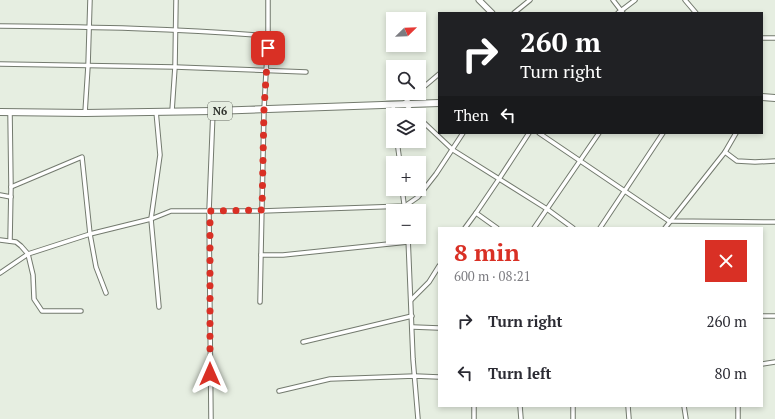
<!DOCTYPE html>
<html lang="en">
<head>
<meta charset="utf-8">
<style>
	body { margin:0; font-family:"PT Serif",serif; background:#f7f7f7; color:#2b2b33; height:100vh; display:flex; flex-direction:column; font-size:15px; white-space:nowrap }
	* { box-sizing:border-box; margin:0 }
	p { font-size:13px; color:#7c7c81 }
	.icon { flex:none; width:22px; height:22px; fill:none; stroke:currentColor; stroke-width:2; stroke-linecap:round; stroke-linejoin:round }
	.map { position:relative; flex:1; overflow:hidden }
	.drawer { position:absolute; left:438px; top:227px; width:325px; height:180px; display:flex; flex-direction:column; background:#fff; border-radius:0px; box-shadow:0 2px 6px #0003 }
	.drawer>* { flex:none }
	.top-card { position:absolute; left:438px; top:12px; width:325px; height:122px; border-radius:0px; box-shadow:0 2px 6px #0003; background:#202124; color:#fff; overflow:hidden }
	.needle { width:26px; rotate:67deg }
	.fabs { position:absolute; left:386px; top:12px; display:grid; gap:8px }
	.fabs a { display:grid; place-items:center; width:40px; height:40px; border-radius:0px; background:#fff; box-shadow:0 2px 6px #0003; font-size:20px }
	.pin { position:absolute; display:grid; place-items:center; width:34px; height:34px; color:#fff; margin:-17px; border-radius:8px; box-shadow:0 2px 6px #0006 }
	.me { position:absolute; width:44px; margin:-22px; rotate:0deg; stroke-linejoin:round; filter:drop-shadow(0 0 3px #0008) }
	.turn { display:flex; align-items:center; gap:14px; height:84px; padding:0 16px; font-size:18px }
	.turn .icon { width:52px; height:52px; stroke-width:2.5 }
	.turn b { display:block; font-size:28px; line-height:34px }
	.then { display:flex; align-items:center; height:38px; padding:0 16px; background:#0003; gap:8px; font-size:15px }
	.round { display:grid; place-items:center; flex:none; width:42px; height:42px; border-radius:0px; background:#f7f7f7 }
	.headline { display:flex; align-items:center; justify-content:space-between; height:68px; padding:0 16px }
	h1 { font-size:24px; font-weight:700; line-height:30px; color:#d93025 }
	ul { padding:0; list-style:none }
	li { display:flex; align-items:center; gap:12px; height:52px; padding:0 16px }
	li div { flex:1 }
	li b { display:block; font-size:15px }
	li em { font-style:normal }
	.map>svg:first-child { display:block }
</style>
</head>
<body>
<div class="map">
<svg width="775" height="419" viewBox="0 0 775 419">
	<rect width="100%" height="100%" fill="#e6eee1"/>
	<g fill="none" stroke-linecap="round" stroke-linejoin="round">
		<defs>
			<g id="street">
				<path d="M613,0L623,13"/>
				<path d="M685,0L696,13"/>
				<path d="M514,13L530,0"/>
				<path d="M618,13L635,0"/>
				<path d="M0,26C89,27 179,28 268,36"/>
				<path d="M762,38H775"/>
				<path d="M0,64L175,67L306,72"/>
				<path d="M419,91L439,74"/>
				<path d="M403,104L416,93"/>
				<path d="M393,105L394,115"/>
				<path d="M406,105L416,115"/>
				<path d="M156,111L160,155L151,219L159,307"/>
				<path d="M172,111L175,67L176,0"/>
				<path d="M10,112L11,187L10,241"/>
				<path d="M85,113L88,66L90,0"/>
				<path d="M419,118L453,150L547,209L573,228"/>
				<path d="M539,133L669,221L775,222"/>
				<path d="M397,141L400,163"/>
				<path d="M725,152L737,161L755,162L775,161"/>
				<path d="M11,187L82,157L90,234L96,267L106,293"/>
				<path d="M402,189L405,211"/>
				<path d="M0,195L11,197"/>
				<path d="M465,228L476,213"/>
				<path d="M497,228L476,213L499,179L529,133"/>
				<path d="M534,228L599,133"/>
				<path d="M600,228L663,133"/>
				<path d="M665,228L725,152L736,133"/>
				<path d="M408,237L413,359L418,419"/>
				<path d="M0,240L16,242L21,246L28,254L33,275L34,299L42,311H81"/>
				<path d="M261,255H283L408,242"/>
				<path d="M0,273L28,254L90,234L151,219L171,211H262L405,206L418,197L436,174L463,133"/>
				<path d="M411,300L429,282L439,266"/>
				<path d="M260,302L264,109L268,36V0"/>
				<path d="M762,316H775"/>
				<path d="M413,327L439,328"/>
				<path d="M303,342L412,316"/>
				<path d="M762,364L775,362"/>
				<path d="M279,391L330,379L415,376L439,377"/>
				<path d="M520,406L521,419"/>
				<path d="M628,406L629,419"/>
				<path d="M684,406L686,419"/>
				<path d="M211,419L209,211L213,111"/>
				<path d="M474,419V406"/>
				<path d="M573,419V406"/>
				<path d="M738,419V406"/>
			</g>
			<path id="secondary" d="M479,0L492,13"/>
			<g id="highway">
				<path d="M762,97L775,98"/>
				<path d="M0,112L85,113L213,111L439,103"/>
			</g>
		</defs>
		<use href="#street" stroke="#737a6e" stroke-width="5.5"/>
		<use href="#secondary" stroke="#737a6e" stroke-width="7"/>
		<use href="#highway" stroke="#737a6e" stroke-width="8"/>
		<use href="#street" stroke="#fff" stroke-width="3.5"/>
		<use href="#secondary" stroke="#fff" stroke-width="5"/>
		<use href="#highway" stroke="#fff" stroke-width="6"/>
	</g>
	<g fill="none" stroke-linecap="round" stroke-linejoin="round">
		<path stroke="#d93025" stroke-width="7" stroke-dasharray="0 12.6" d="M210,374V211L262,210L264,109L268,48"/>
	</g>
	<g text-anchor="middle" stroke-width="4" stroke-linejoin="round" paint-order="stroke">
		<rect fill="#e6eee1" stroke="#666a63" stroke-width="1" x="208" y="102" width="24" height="18" rx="3"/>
		<g font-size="11" font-weight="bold" fill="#2f322d">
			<text x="220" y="115">N6</text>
		</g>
	</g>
</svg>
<div class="fabs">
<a><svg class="needle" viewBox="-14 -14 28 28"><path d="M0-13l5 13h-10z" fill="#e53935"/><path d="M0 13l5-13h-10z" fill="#7c7c81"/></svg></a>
<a><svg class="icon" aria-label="search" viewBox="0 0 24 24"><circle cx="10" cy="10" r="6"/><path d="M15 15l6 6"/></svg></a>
<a><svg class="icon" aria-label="layers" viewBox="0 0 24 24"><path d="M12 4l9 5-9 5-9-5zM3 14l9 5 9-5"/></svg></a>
<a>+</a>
<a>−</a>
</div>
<div class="pin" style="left:268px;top:48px;background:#d93025"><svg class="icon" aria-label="arrive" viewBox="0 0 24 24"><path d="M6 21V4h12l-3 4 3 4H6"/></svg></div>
<svg class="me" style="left:210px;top:374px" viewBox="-20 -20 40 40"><path d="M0-17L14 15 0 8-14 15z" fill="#d93025" stroke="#fff" stroke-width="4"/></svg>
<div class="top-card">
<div class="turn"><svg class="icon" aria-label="right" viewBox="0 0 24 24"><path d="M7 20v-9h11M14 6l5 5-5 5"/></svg><div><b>260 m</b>Turn right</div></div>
<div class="then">Then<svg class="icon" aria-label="left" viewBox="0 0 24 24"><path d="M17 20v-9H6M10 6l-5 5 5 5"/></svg></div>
</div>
<section class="drawer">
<div class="headline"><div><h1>8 min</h1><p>600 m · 08:21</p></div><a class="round" style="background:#d93025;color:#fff"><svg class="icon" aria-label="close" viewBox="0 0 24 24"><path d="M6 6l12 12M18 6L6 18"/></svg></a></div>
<ul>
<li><svg class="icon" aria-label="right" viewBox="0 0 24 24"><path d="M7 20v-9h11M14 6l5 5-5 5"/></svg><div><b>Turn right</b></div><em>260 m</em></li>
<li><svg class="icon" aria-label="left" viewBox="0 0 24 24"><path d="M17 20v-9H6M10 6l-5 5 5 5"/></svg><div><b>Turn left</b></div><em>80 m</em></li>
</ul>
</section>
</div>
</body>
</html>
